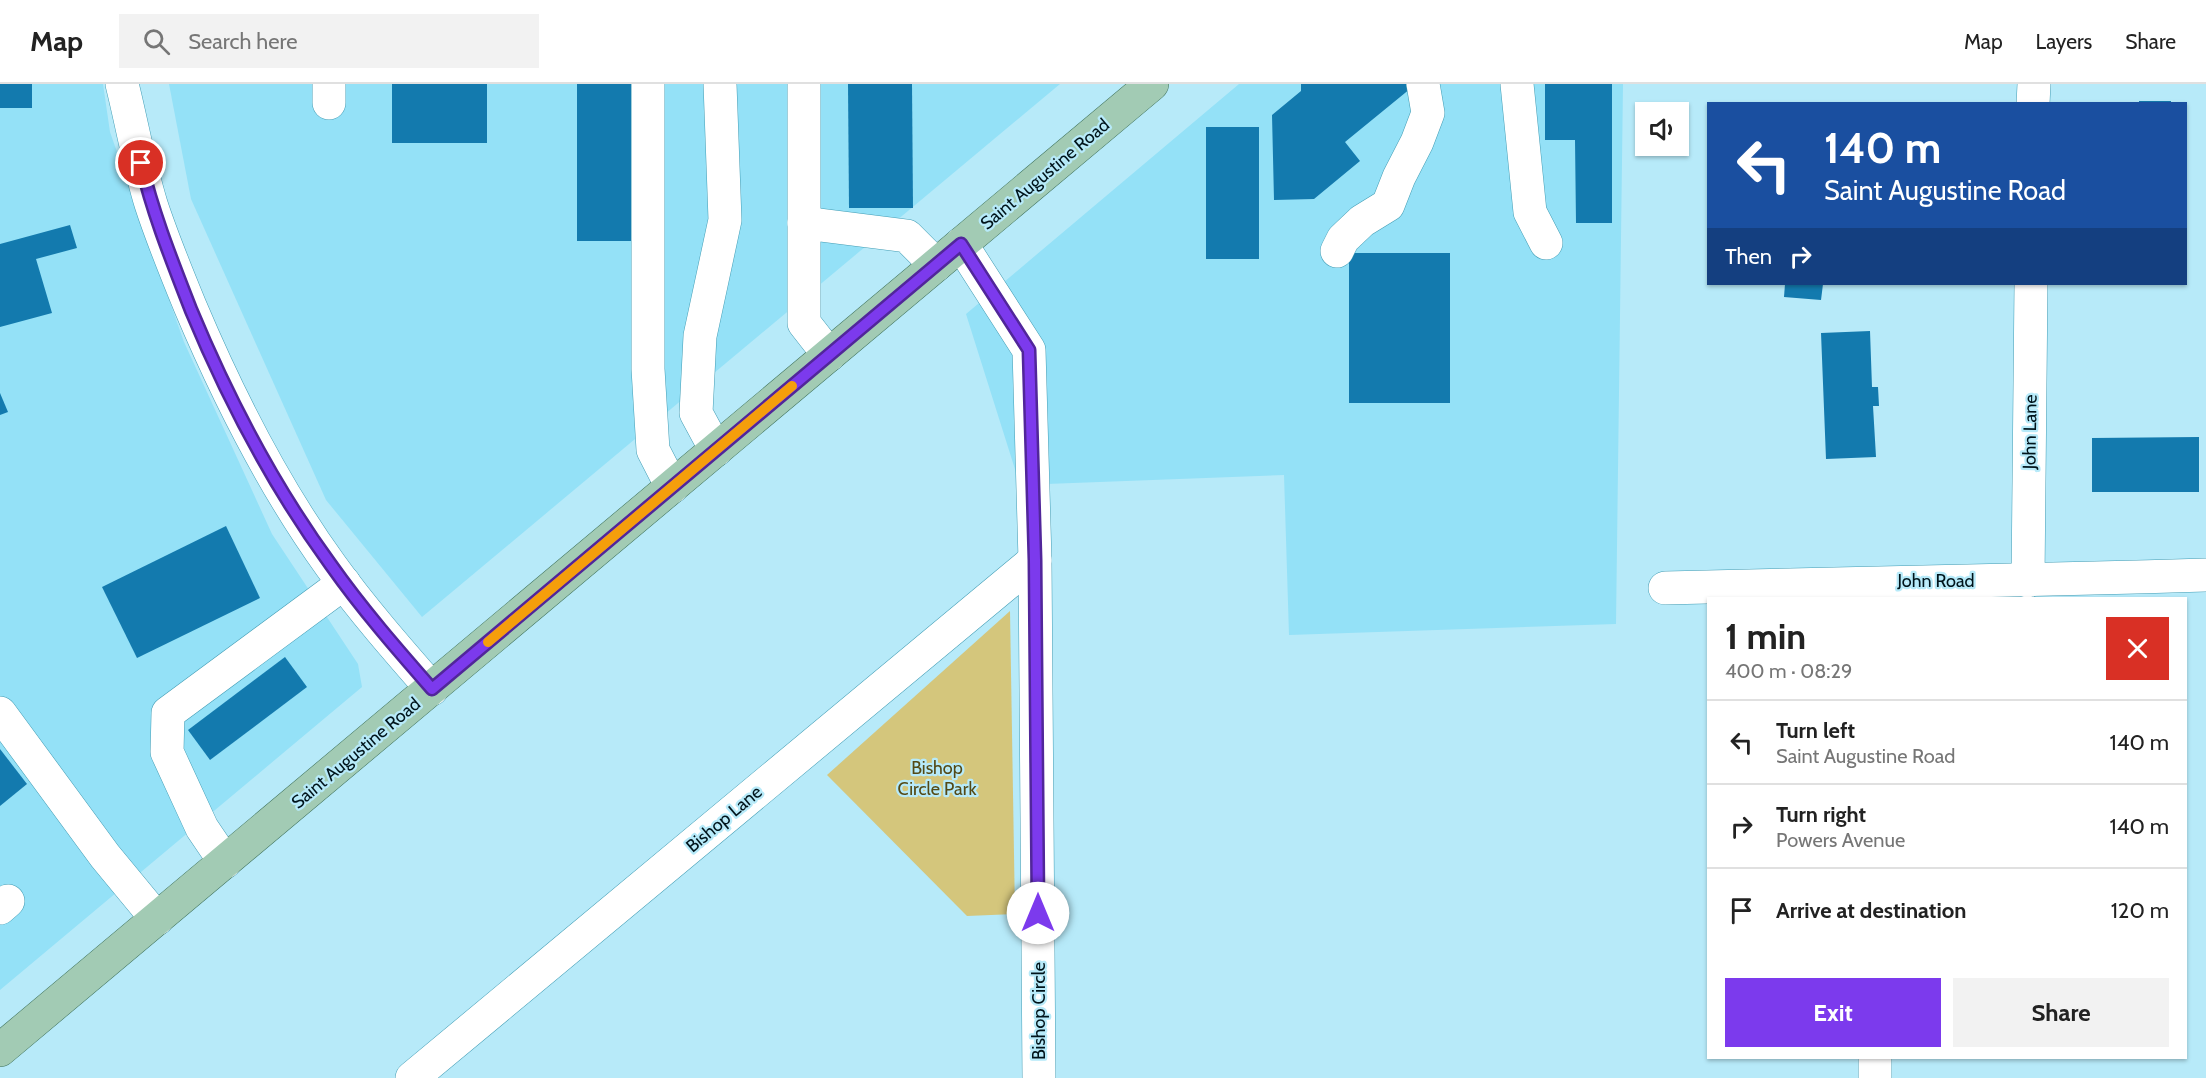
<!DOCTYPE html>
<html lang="en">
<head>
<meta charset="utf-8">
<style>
	body { margin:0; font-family:Cabin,sans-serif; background:#f2f2f2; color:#222; height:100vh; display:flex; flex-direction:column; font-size:22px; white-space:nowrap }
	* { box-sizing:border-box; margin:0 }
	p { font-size:20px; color:#767676 }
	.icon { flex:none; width:33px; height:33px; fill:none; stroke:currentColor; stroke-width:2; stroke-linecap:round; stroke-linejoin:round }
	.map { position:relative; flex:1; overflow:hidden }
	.sheet { position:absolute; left:1707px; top:513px; width:480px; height:462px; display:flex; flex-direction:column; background:#fff; border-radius:0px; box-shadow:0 2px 4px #0004 }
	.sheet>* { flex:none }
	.top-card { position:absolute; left:1707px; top:18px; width:480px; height:183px; border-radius:0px; box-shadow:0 2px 4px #0004; background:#1a4fa0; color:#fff; overflow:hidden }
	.buttons { position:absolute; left:1635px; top:18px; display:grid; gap:12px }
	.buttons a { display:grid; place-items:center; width:54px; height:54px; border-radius:0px; background:#fff; box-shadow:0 2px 4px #0004; font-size:30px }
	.pin { position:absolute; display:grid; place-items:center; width:51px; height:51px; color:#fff; margin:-26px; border:3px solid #fff; border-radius:50%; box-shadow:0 2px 6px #0007 }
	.me { position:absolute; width:66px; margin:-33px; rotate:0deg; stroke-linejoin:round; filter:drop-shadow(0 0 4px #0008) }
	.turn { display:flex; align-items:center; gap:21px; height:126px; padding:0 18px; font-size:27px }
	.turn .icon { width:78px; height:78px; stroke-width:2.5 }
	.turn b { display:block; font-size:42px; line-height:51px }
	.then { display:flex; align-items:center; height:57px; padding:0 18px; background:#0003; gap:12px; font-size:22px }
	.round { display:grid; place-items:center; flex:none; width:63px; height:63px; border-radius:0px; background:#f2f2f2 }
	.headline { display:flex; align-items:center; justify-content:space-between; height:102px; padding:0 18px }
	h1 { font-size:36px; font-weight:700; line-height:45px }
	.cta { display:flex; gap:12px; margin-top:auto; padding:12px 18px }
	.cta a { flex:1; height:69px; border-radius:0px; background:#7c3aed; color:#fff; font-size:24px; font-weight:700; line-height:69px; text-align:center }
	.cta a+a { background:#f2f2f2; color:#222 }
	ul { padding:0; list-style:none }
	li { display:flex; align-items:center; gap:18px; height:84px; padding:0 18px; border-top:2px solid #e0e0e0 }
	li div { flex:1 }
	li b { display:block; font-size:22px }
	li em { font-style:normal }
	header { display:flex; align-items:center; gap:36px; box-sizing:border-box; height:84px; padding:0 30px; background:#fff; border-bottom:2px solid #e0e0e0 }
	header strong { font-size:28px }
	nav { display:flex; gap:33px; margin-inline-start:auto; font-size:21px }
	.search { width:420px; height:54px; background:#f2f2f2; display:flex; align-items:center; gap:15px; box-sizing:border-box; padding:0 21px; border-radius:0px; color:#767676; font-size:22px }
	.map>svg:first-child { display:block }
</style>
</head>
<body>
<header>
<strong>Map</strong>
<div class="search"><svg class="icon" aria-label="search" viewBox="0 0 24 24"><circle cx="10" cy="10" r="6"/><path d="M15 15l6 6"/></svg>Search here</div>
<nav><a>Map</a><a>Layers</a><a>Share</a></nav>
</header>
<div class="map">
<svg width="2206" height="994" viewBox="0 0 2206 994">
	<rect width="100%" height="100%" fill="#b7eaf9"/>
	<g fill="#94e1f7">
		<path d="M0,0H103L110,48L184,258L272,450L358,580L362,603L0,906Z"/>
		<path d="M169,0H1060L422,533L326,416L191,115Z"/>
		<path d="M1239,0H1623L1616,540L1289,551L1284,391L1020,401L966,230Z"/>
	</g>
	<path fill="#d4c67c" d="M1010,527L1015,830L967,832L827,691Z"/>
	<g fill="#137aae">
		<rect x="0" y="0" width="32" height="24"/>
		<rect x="392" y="0" width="95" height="59"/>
		<rect x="577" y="0" width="56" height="157"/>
		<path d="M848,0H912L913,124H849Z"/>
		<path d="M1301,0H1416L1345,58L1360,77L1314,115L1274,116L1272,31L1301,7Z"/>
		<path d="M1545,0H1612V139H1576L1575,56H1545Z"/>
		<rect x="2139" y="17" width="32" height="3"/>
		<rect x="1206" y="43" width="53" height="132"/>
		<path d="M70,141L77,164L36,175L52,229L0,243V160Z"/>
		<rect x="1349" y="169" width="101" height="150"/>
		<path d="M1785,200H1823L1821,216L1784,213Z"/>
		<path d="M1870,247L1872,303H1878L1879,322H1873L1876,373L1826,375L1821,249Z"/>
		<path d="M0,309L8,328L0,331Z"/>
		<path d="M2199,353V408H2092V354Z"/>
		<path d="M226,442L260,514L137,574L102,503Z"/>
		<path d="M285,573L307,603L210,676L188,646Z"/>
		<path d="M0,665L27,700L0,722Z"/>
	</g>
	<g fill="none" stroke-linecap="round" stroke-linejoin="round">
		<defs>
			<g id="minor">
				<path d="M122,0C132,40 139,81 151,120C162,154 176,188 190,222C228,312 273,402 331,482C362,525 397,565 432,605"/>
				<path d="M329,0V19"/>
				<path d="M648,0V285L653,366L672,403"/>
				<path d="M804,0V239L829,271"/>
				<path d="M1517,0L1530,128L1546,159"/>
				<path d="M2033,20L2034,0"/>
				<path d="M804,139L907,152L936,181"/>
				<path d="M961,160L1029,266L1035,476L1039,994"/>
				<path d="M1337,167L1343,155L1362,137L1388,121L1399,93L1417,58L1428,29L1423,0"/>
				<path d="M716,366L696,329L700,252L725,136L720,0"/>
				<path d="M2028,497L2031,200"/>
				<path d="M1665,504C1846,498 2026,497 2206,491"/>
				<path d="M0,629L105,772L157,835"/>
				<path d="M225,778L202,744L167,668L168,629L344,499"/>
				<path d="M0,824L8,817"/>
				<path d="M1875,974V994"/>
				<path d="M412,994L1035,476"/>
			</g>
			<path id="major" d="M0,966L1152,0"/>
		</defs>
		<use href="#minor" stroke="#429db5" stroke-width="34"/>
		<use href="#major" stroke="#41745e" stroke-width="34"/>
		<use href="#minor" stroke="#fff" stroke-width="33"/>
		<use href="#major" stroke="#a2cbb4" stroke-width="33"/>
	</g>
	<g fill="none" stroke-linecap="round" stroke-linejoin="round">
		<defs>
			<path id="route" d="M141,79C153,130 172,177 191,226C228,315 274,403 331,481C362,525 397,565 432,605L961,160L1029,266L1035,476L1038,829"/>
		</defs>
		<use href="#route" stroke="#51269a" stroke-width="15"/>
		<use href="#route" stroke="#7c3aed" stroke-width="10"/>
		<path stroke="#f59e0b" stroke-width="10" d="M488,558L792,302"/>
	</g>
	<g text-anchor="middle" stroke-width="4.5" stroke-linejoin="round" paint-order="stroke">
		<g font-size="18" fill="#00141b" stroke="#b7eaf9">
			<text transform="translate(1045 90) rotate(-40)" y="6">Saint Augustine Road</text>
			<text transform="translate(2030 348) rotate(-89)" y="6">John Lane</text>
			<text x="1936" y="503">John Road</text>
			<text transform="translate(356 669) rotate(-40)" y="6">Saint Augustine Road</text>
			<text transform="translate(724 735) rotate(-40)" y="6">Bishop Lane</text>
			<text transform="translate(1039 927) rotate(-90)" y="6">Bishop Circle</text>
		</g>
		<g font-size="18" fill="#534915" stroke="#b7eaf9">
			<text x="937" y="690">Bishop<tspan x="937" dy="21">Circle Park</tspan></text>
		</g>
	</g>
</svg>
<div class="buttons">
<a><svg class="icon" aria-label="sound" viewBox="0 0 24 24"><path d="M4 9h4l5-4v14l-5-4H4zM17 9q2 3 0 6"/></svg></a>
</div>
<div class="pin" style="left:141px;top:79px;background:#d93025"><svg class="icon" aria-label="arrive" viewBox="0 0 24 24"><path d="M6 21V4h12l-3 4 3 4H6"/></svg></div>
<svg class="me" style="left:1038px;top:829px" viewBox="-20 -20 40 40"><circle r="19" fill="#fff"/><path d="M0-13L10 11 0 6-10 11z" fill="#7c3aed"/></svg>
<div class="top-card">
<div class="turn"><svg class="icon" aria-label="left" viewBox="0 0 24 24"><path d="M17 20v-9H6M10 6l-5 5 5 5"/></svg><div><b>140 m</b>Saint Augustine Road</div></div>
<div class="then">Then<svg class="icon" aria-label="right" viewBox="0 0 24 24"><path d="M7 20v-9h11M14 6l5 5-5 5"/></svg></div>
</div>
<section class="sheet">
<div class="headline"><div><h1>1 min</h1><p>400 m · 08:29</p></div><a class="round" style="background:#d93025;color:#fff"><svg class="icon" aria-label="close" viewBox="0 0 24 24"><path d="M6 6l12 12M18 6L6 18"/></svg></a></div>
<ul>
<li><svg class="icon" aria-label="left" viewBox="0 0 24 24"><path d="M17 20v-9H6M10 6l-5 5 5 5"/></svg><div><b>Turn left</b><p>Saint Augustine Road</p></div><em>140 m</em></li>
<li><svg class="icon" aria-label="right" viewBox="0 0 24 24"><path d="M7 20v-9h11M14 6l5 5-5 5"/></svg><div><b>Turn right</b><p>Powers Avenue</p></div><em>140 m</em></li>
<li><svg class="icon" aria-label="arrive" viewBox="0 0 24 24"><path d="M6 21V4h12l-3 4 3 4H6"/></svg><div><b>Arrive at destination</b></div><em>120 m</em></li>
</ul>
<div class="cta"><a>Exit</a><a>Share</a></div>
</section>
</div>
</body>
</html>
